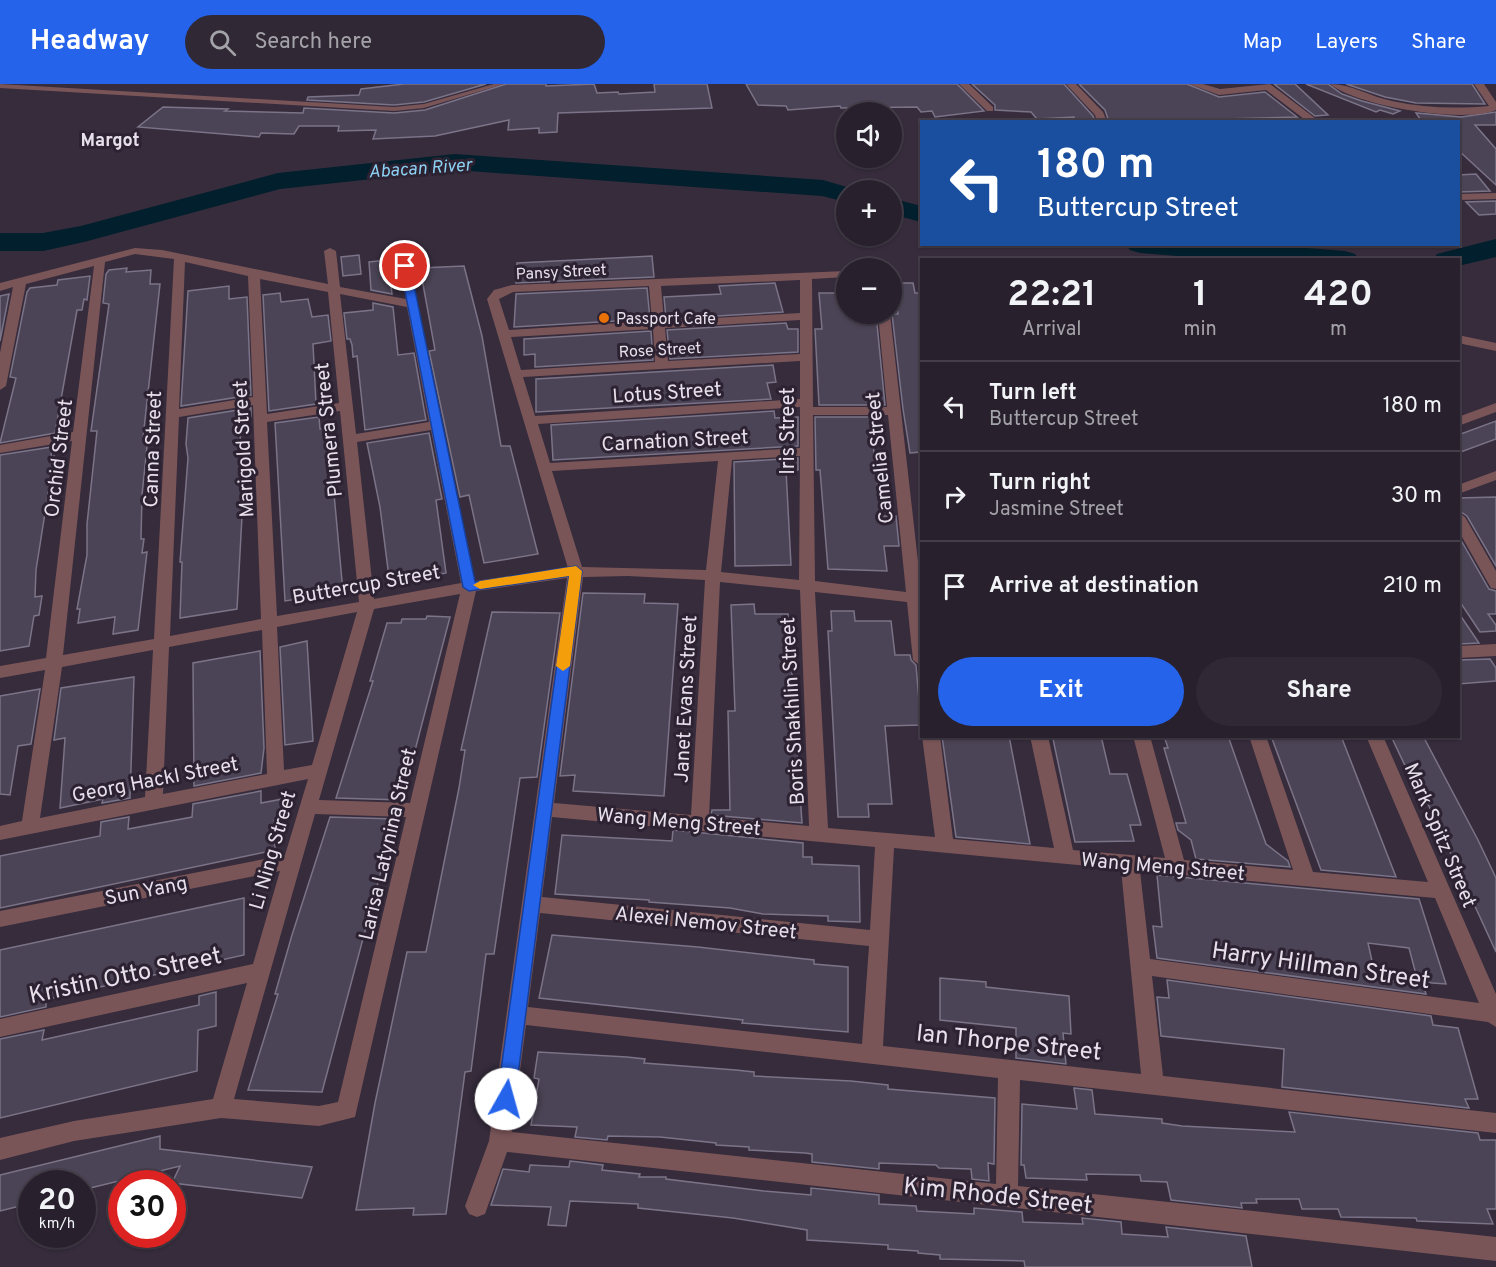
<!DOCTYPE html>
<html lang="en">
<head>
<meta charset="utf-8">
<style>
	body { margin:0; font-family:Overpass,sans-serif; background:#302935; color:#f1f3f6; height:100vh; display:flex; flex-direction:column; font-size:22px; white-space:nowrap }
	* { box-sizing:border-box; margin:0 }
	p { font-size:20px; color:#a5a3aa }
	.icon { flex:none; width:33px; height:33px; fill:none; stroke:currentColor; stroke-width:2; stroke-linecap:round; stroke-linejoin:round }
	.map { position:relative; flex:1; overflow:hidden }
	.details { position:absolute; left:920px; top:174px; width:540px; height:480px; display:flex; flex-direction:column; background:#28212d; border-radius:0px; box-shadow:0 2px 4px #0004,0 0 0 2px #443e49 }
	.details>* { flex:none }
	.banner { position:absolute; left:920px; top:36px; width:540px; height:126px; border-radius:0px; box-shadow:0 2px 4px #0004,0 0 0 2px #443e49; background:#1a4fa0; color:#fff; overflow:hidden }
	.buttons { position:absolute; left:836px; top:18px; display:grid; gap:12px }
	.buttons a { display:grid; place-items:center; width:66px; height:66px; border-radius:50%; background:#28212d; box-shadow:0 2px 4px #0004,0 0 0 2px #443e49; font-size:30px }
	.speed { position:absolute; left:18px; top:1086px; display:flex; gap:12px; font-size:30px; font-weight:700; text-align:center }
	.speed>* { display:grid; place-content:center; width:78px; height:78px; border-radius:50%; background:#28212d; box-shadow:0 2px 4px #0004,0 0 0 2px #443e49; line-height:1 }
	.speed small { font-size:15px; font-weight:400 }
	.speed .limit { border:9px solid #d22; background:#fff; color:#111 }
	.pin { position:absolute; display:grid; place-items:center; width:51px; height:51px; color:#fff; margin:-26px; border:3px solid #fff; border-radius:50%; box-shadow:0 2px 6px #0007 }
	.me { position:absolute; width:66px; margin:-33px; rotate:7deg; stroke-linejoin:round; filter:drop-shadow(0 0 4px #0008) }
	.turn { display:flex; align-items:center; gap:21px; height:126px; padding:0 18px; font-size:27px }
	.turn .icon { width:78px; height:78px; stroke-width:2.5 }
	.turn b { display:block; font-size:42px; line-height:51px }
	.eta { display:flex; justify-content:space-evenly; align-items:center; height:102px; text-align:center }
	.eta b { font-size:36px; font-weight:700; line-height:42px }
	.cta { display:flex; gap:12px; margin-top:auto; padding:12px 18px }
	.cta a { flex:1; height:69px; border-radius:36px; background:#2563eb; color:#fff; font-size:24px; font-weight:700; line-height:69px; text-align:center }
	.cta a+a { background:#302935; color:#f1f3f6 }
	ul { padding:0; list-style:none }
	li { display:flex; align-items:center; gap:18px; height:90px; padding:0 18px; border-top:2px solid #443e49 }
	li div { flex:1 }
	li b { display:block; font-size:22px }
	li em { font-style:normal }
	header { display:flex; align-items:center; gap:36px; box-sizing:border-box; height:84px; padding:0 30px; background:#2563eb; color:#fff }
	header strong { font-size:28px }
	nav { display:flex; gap:33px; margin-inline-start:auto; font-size:21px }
	.search { width:420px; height:54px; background:#302935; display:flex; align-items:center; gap:15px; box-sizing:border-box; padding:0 21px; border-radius:33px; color:#a5a3aa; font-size:22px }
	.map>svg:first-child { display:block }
</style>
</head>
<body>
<header>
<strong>Headway</strong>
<div class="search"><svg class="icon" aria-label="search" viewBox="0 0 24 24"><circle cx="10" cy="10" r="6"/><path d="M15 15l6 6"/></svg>Search here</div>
<nav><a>Map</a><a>Layers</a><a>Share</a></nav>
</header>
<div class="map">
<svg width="1496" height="1183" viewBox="0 0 1496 1183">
	<rect width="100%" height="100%" fill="#362c3c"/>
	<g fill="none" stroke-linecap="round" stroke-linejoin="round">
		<g fill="#011f2c" fill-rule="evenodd">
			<path d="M455,70L823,96L857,106H846V118L822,112L455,86L280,105L84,158L43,167H0V149H43L81,142L278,89Z"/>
			<path d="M891,114L921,122V138L891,130Z"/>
			<path d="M1496,155V173L1458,182V176H1433L1437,170Z"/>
			<path d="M1126,160H1257L1345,167L1355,170L1359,176H1228L1140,169L1130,166Z"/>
		</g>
	</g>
	<g fill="#4b4456" stroke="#7b7387" stroke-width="1.5">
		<path d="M404,0H486L424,18L394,21L307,16L308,13L359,11L361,5Z"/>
		<path d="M506,0H546V2L594,0L597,9L618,8L619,10L655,8L654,0H707L712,24L558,29L557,48L539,49V44L508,46L509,36L435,52L373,55L376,46L338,47L339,42H299L294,50L261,49L259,53L138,43L163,23L228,25L225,27L303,29L304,24L394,29L425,26Z"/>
		<path d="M746,0H957L984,27L935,33L932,27L921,28L917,23L841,24L840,22L788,26L786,22L758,21Z"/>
		<path d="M972,0H1064L1093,32L1095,38H1075L1074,33L1037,35L1031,28L995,26V21Z"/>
		<path d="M1079,0H1187L1219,13L1265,8L1297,33L1109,38L1105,26Z"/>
		<path d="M1274,0H1295L1328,31L1315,32Z"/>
		<path d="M1306,0H1328L1342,10L1362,17L1400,27L1393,30L1380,26L1376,28Z"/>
		<path d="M1346,0H1472L1485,20L1416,19L1385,13Z"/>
		<path d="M1496,28V41H1475L1496,65V101L1458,66V38H1422L1416,29L1461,33Z"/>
		<path d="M1476,90L1490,107L1458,108V91Z"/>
		<path d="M1496,117V130L1479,131L1466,118Z"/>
		<path d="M359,171L361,190L343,192L341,173Z"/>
		<path d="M652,172L654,193L516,199L517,179Z"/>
		<path d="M387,176L389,183L392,210L371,206L369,178Z"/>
		<path d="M464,182L482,252L501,362H510L538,470L484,479L469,411L460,413L429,267L435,266L420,184Z"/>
		<path d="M127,184L126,188L151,186L150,200H160L143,354L148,353L142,411L141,455H144L142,469L147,468L138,546L113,550L115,533L78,539L80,525H77L87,471V440L97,347H91L109,220L103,219L106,190L109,186Z"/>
		<path d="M90,192L87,216L84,215L82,226H77L55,349L0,359L14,302L16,294L10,293L27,208L30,204L57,201L58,196Z"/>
		<path d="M775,199L783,228L666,235L664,213L721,210L719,202Z"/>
		<path d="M893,199H913L915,209H921V368L910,369L903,325L892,230H898Z"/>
		<path d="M229,202V215L247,213L251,311L181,322L188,207Z"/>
		<path d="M647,204L650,235L514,243L516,210Z"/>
		<path d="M280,209L281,218L308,215L312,233L328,231L331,257L313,260L316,320L269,327L263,211Z"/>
		<path d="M819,209H846V230H876L885,321H819L815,245H822Z"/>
		<path d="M9,210L0,257V212Z"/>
		<path d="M373,219L393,223L398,271L414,269L426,336L365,346L357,272L353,273L352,261L350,255H347L344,229L373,226Z"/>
		<path d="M786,239L788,245H798V268L670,275L667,246Z"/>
		<path d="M651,247L653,276L535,283V270L524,271V255Z"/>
		<path d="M773,281L776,298L767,299L771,315L536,328V295Z"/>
		<path d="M251,324V333L240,334L242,432L237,525L180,534L182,478H180L188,374L186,360L188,334Z"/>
		<path d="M774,327L775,334L798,333V362L553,376L551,341Z"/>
		<path d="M319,333L320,345L328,344L343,508L285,517L275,339Z"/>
		<path d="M815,333H870L881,432H896L899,462H884L887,487L828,485L820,386H816Z"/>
		<path d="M1496,337V355L1458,369V351Z"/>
		<path d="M429,349L442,415L436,416L446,489L390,501L380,423L367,359Z"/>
		<path d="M52,363L51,373L54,372L36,486L35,513L42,512L39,531L34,532L29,562L0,567V371Z"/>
		<path d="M798,374V386H786L791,481L735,482L734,378Z"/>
		<path d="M1496,413V482L1467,432L1458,426V414Z"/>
		<path d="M1458,451L1489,505L1496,507V530H1488L1496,541V547L1480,548L1458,515Z"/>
		<path d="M583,509L645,510L644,519L678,520L664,712L573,707L575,691L560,692Z"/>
		<path d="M754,520L755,530H788L802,739L711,731L712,726H730L728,627H735L731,521Z"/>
		<path d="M831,527H854L855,537H891L895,571H910L911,576L916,581L921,641L885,642L892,720H868L869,733H838L828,547H832Z"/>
		<path d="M492,528L560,529L537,693L520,694L494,870H486L471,987L465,988L446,1130L413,1131L414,1124L356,1126L375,1019L407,868H426L459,704L465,666H461Z"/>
		<path d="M1458,528L1479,559L1458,560Z"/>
		<path d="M427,532L450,533L402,716L336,714L373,597H370L387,539H401L402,535H426Z"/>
		<path d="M307,557L313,657L285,661L280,563Z"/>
		<path d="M260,567L264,664L261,689L194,702L193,579Z"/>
		<path d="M1490,575L1496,584V597L1458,600V576Z"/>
		<path d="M134,593L130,714L102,719L103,715L60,724L65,654L54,656L61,604Z"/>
		<path d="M40,605L31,660L18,662L10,711L0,710V612Z"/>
		<path d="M942,652H1009L1030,760L956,753Z"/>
		<path d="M1075,652H1101L1110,690H1127L1141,741H1130L1134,757L1075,758L1053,655Z"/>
		<path d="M1164,652H1228L1266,760L1288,777L1290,783L1196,775L1191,756L1178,746L1176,739H1186L1164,664H1168Z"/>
		<path d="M1271,652H1341L1396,793L1321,786Z"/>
		<path d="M1391,652H1423L1478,756L1496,794V868L1422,707H1417Z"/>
		<path d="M261,707V719L288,714L289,733L274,736L275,766L0,824V772L100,752L101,738L129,733L128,745L192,733L193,720Z"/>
		<path d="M330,733L395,735L322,1008L248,1006L278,910H275L292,851Z"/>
		<path d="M673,746L803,759V773H812V780L859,782L860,838L828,837V832L763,830L730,824L649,818V816L555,810L562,751L672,757Z"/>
		<path d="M1157,791L1419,815L1446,900L1418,898L1409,864L1368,859L1376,895L1423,900L1426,910L1157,874L1153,842L1162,843Z"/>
		<path d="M244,814V871L64,911L46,916V923L0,933V866Z"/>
		<path d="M552,851L698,863L814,876V880L848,883V948L742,939L743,936L725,934L539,914Z"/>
		<path d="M940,894L986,898V903L1069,912L1071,950L1063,949L1066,980L1016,974V944L940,936Z"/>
		<path d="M1167,896L1431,932L1433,941L1458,944L1478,1015H1465L1469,1024L1282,1003L1284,965L1161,952L1157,913L1169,914Z"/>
		<path d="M216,908V942L198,946L197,987L0,1034V955L44,946L42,956L199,921V912Z"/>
		<path d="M538,968L627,973L645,975L644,979L736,986L754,988V992L851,997L888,1001V1005L995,1014L994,1080L988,1079L989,1097L972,1095L971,1085L939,1084L936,1081L879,1079V1085L812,1078V1070L805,1069L749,1066V1063L716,1061V1059L660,1053L608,1052L607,1056L575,1053L577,1043L531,1041L539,995L534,994Z"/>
		<path d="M1074,1004L1092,1006L1095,1030L1162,1035V1039L1182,1042L1295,1048L1289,1028L1478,1049L1480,1056H1496V1125H1487L1493,1140L1417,1137L1416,1134L1341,1133L1338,1125H1302L1299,1115H1256L1257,1119H1241L1242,1124L1171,1116L1167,1098L1141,1097L1140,1091L1086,1090L1087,1096L1026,1094L1024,1081H1021L1022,1020L1077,1025Z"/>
		<path d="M160,1052V1065L312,1083L302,1114L172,1099L180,1082L82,1106V1100H32V1119L0,1127V1091Z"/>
		<path d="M570,1077L603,1081L602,1086L640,1090L639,1093H666V1095L764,1107L811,1111V1104L879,1111V1120L916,1122L917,1127L974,1130V1124L1022,1128L1023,1138L1083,1140L1082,1134L1121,1138L1122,1150L1168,1153L1166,1143L1246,1152L1252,1183H1025L1024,1177L940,1175V1171L918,1169V1167L888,1165V1161L807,1156V1146L733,1134L638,1124V1120L570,1117L566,1142L548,1141L551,1123L491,1121L503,1085L529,1088L530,1081L569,1083Z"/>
	</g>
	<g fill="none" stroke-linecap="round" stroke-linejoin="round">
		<path fill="#7a5558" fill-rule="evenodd" d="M0,0L394,23L424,20L494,0H504L424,24L394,27L0,4Z"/>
		<g fill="#7a5558" fill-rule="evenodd">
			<path d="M959,0H969L993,23V27H987Z"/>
			<path d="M1066,0H1076L1103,28L1107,38H1097L1095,31Z"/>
			<path d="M1189,0H1203L1220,5L1270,0L1320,38H1308L1266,6L1219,11Z"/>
			<path d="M1330,0C1351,0 1371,13 1392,17C1424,24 1457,25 1489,22L1474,0H1484L1496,18V26C1465,40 1356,22 1330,0Z"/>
			<path d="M1496,109V115L1458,116V110Z"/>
			<path d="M135,164L162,166L328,200L324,167L330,164L336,167L340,203L406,215L399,182L409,180L475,497L568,484L487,215L494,206L512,201L846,187V193L812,195L813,323H887L878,230H890L921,504V582L913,576L907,518L815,508L828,744L935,753L922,652H940L953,755L1054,764L1030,652H1048L1073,766L1165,774L1133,652H1150L1184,776L1293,786L1249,652H1266L1313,788L1428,798L1366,652H1383L1496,910V943L1488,938L1152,892L1163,992L1496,1029V1049L1020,996L1018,1102L1496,1153V1177L507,1068L485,1130L477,1133L469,1130L465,1122L489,1057L567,494L476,507L355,1033L319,1042L221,1034L74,1057L0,1076V1054L74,1037L213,1015L247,899L0,953V935L253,880L280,787L0,843V827L285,771L308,695L0,756V742L22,737L45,586L0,594V582L46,574L72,357L0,369V361L73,348L94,182L26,200L6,302L0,306V269L13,203L0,207V199ZM135,170L174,175L154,555L63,571L105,178ZM185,178L248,192L253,313L179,325ZM260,195L328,208L339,319L267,330ZM800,196V229L664,237L661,202ZM649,202L652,237L509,246L499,215L513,208ZM340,210L407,223L429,338L356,350ZM800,236V270L668,277L665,244ZM653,245L655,278L521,286L511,253ZM800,277V315L535,332L523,293ZM253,321L261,535L170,552L179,333ZM800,323V364L550,379L538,340ZM340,327L359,518L277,532L267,338ZM813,331H888L906,508L815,497ZM431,346L461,499L374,515L357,358ZM800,372L799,496L721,488L732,376ZM718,377L706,486L582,483L552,387ZM628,492L705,496L691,731L554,719L583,493ZM720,498L800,506L809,742L709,733ZM460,510L410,719L319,716L374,525ZM357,528L312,681L284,686L277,543ZM262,546L267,690L163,710L169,563ZM153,566L145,713L40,734L62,583ZM315,730L406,733L338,1018L319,1022L234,1015ZM552,733L875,763L870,846L542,813ZM894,764L1121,785L1141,990L883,962ZM1140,787L1435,814L1479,919L1150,875ZM540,829L869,862L862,960L528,923ZM526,941L998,994L996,1100L512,1048Z"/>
			<path d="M1458,251L1496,259V267L1458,259Z"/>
			<path d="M1496,319V328L1458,342V333Z"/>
			<path d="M1496,387V396L1458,410V401Z"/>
			<path d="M1458,428L1465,433L1496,487V505L1491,504L1458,446Z"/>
			<path d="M1496,560V572L1458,574V562Z"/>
		</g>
	</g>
	<path fill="#2563eb" stroke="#184099" stroke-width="1.5" d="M405,179L410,182L475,498L576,482L582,487L515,1015L512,1021L506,1023L500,1021L497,1015L569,492L469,507L463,503L400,182Z"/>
	<path fill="#f59e0b" d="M576,482L582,487L570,582L563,587L556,582L569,492L480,505L473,501L480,497Z"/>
	<circle fill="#e8710a" stroke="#2c2232" stroke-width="2" cx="604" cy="234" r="6"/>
	<g text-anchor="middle" stroke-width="6" stroke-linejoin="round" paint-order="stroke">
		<g font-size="16" fill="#e7e0eb" stroke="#2c2232">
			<text transform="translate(561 187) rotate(-3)" y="6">Pansy Street</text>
			<text transform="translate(660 265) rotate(-3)" y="6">Rose Street</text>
		</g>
		<g font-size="16" fill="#e7e0eb" stroke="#2c2232" text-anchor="start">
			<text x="616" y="240">Passport Cafe</text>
		</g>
		<g font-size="18" font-weight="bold" fill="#e7e0eb" stroke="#2c2232">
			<text x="110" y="62">Margot</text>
		</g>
		<g font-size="18" font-style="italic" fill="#8dd2f4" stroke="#2c2232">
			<text transform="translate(420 84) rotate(-4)" y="6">Abacan River</text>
		</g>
		<g font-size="20" fill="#e7e0eb" stroke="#2c2232">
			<text transform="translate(667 308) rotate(-4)" y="7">Lotus Street</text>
			<text transform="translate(328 346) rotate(-96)" y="7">Plumera Street</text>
			<text transform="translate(787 347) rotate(-90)" y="7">Iris Street</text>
			<text transform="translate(675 356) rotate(-3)" y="7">Carnation Street</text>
			<text transform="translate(152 365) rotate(-88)" y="7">Canna Street</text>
			<text transform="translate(243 365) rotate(-93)" y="7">Marigold Street</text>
			<text transform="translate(58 374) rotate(-83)" y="7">Orchid Street</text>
			<text transform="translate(879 374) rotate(-96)" y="7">Camelia Street</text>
			<text transform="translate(366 500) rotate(-10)" y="7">Buttercup Street</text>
			<text transform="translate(685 615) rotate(-87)" y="7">Janet Evans Street</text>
			<text transform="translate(792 627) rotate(-93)" y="7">Boris Shakhlin Street</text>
			<text transform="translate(155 695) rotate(-11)" y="7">Georg Hackl Street</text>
			<text transform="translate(679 737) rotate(5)" y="7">Wang Meng Street</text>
			<text transform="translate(1441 751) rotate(67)" y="7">Mark Spitz Street</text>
			<text transform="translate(387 760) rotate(-77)" y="7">Larisa Latynina Street</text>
			<text transform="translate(272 766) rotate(-74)" y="7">Li Ning Street</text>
			<text transform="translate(1163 782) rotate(5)" y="7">Wang Meng Street</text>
			<text transform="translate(146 806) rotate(-11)" y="7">Sun Yang</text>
			<text transform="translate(706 838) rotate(6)" y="7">Alexei Nemov Street</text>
		</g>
		<g font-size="24" fill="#e7e0eb" stroke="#2c2232">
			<text transform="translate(1321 881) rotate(8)" y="8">Harry Hillman Street</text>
			<text transform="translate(125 891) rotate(-12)" y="8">Kristin Otto Street</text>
			<text transform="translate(1009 958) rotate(6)" y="8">Ian Thorpe Street</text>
			<text transform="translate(998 1111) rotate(6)" y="8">Kim Rhode Street</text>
		</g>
	</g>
</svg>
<div class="buttons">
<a><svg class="icon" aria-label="sound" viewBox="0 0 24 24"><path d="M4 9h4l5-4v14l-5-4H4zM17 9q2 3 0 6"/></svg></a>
<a>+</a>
<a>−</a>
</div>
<div class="speed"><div>20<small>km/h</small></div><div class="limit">30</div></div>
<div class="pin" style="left:405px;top:182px;background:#d93025"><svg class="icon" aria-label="arrive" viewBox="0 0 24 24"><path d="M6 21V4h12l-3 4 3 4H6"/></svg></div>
<svg class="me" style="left:506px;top:1015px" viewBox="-20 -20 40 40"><circle r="19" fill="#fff"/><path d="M0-13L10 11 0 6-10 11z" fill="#2563eb"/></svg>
<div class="banner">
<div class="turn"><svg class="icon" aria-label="left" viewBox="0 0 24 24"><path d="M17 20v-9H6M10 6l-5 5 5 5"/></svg><div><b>180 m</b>Buttercup Street</div></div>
</div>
<section class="details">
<div class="eta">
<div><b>22:21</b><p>Arrival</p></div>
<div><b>1</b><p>min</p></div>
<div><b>420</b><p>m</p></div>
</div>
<ul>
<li><svg class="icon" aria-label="left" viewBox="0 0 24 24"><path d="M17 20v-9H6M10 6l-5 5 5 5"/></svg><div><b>Turn left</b><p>Buttercup Street</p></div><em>180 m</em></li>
<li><svg class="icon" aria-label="right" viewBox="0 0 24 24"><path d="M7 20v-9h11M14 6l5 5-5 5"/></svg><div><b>Turn right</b><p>Jasmine Street</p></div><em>30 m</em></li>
<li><svg class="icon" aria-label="arrive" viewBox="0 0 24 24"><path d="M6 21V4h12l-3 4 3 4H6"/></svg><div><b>Arrive at destination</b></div><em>210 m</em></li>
</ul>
<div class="cta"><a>Exit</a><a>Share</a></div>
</section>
</div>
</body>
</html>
